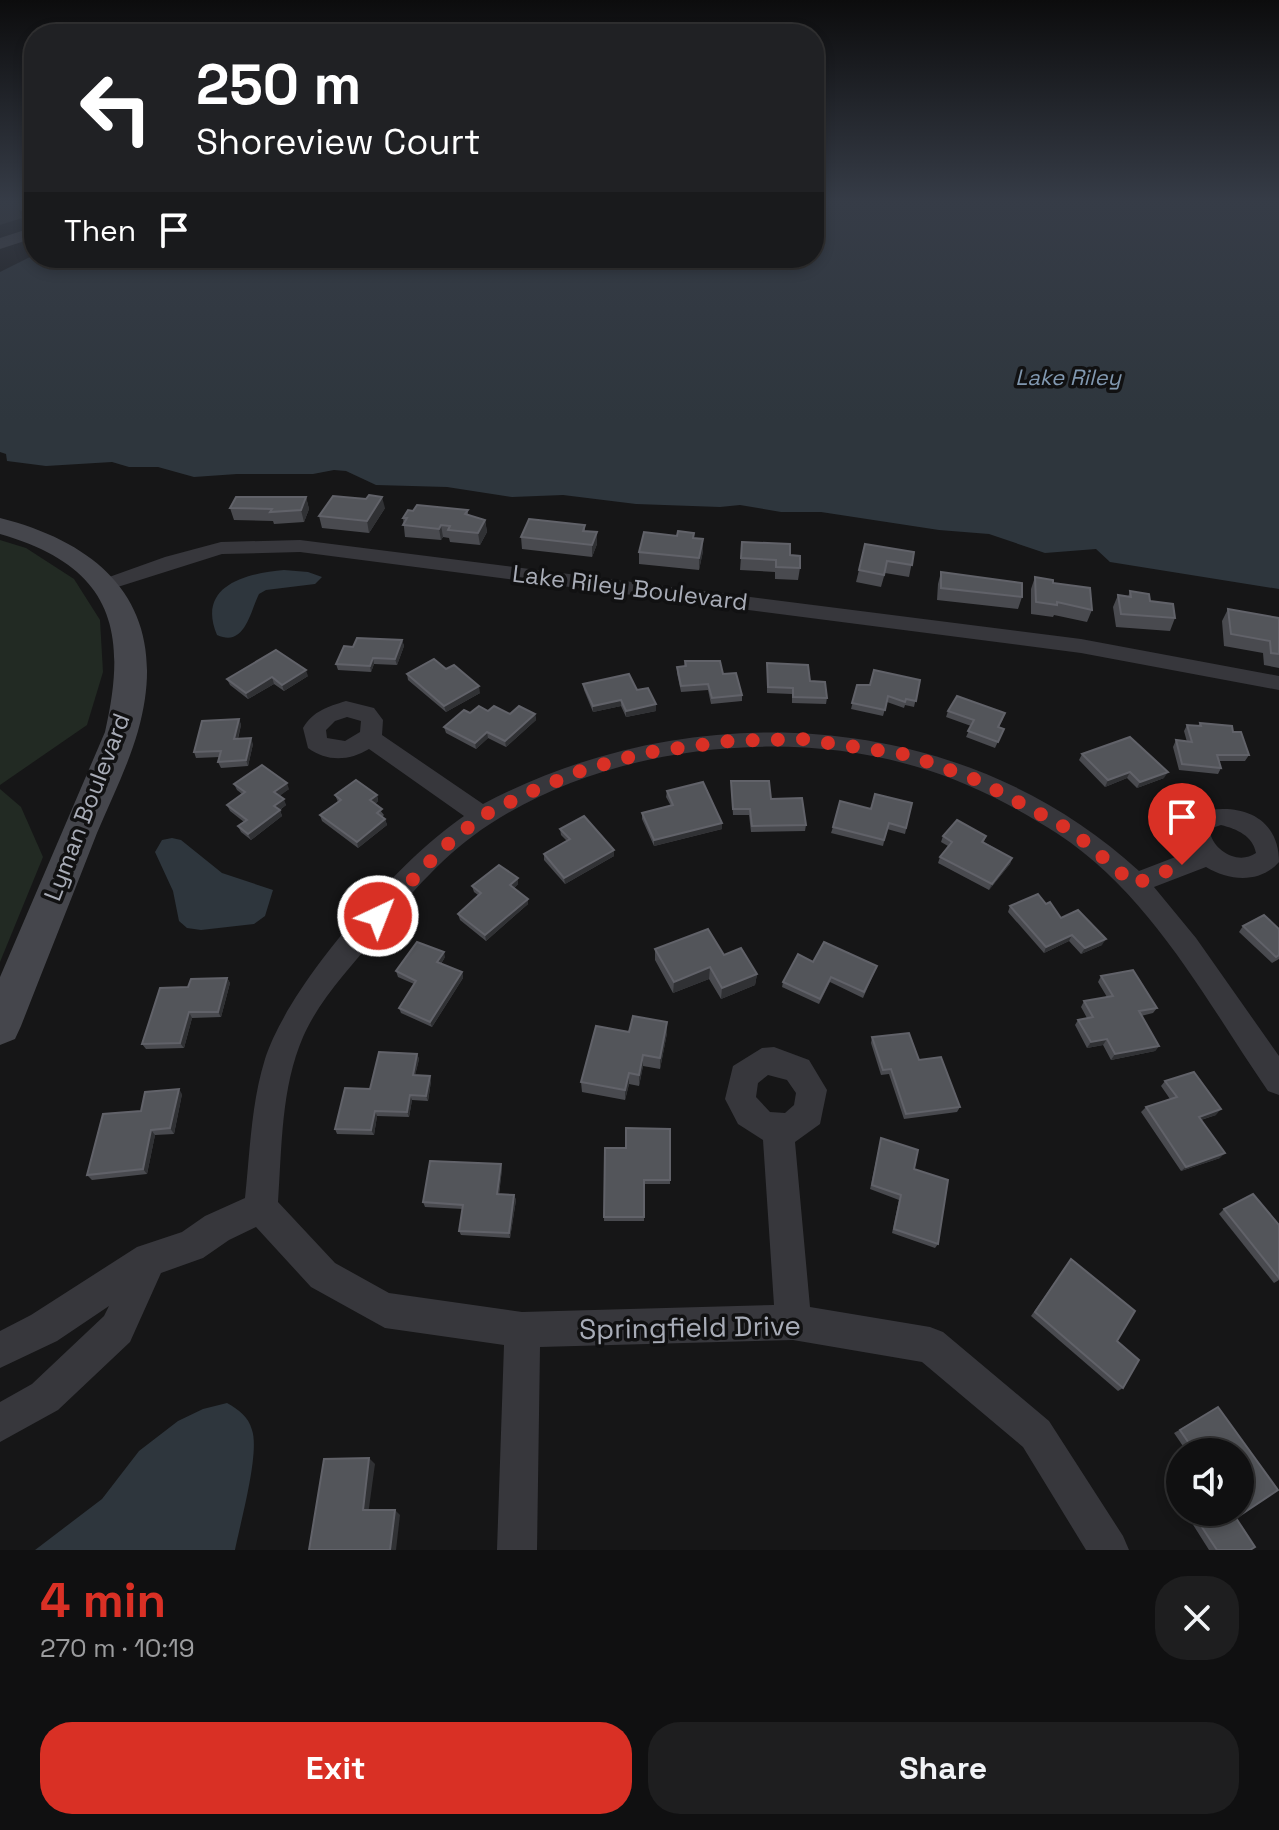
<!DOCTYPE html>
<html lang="en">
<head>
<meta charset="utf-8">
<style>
	body { margin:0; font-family:"Space Grotesk",sans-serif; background:#1e1e1f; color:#f1f3f6; height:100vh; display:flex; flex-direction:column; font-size:30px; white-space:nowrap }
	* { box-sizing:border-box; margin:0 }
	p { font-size:26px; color:#9c9d9f }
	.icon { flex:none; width:44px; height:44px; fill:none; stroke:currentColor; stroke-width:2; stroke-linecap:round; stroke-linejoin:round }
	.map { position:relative; height:1550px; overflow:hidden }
	.sheet { display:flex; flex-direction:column; background:#101011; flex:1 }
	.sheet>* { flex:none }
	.hud { position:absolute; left:24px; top:24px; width:800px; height:244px; border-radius:32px; box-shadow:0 4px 12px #0003,0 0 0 2px #303031; background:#202124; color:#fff; overflow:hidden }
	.controls { position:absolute; left:1166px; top:1438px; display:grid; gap:16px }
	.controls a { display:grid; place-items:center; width:88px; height:88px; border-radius:50%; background:#101011; box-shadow:0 4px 12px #0003,0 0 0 2px #303031; font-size:40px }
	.pin { position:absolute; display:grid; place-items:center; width:68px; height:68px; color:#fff; margin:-82px -34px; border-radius:50% 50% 50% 0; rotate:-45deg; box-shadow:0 0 8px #0007 }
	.pin .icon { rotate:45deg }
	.me { position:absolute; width:88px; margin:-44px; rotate:43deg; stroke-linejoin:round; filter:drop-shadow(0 0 6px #0008) }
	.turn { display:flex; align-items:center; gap:28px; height:168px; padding:0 40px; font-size:36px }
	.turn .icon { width:104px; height:104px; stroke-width:2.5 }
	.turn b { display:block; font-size:56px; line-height:68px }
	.then { display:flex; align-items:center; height:76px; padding:0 40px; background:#0003; gap:16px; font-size:30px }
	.round { display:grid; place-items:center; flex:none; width:84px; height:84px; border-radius:32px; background:#1e1e1f }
	.overview { display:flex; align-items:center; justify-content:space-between; height:136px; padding:0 40px }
	h1 { font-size:48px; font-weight:600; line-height:60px; color:#d93025 }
	.primary-button { display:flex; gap:16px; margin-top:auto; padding:16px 40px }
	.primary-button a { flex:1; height:92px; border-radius:32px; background:#d93025; color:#fff; font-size:32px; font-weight:600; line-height:92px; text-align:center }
	.primary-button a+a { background:#1e1e1f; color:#f1f3f6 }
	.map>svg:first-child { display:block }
</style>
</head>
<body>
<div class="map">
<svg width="1279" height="1550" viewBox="0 0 1279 1550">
	<rect width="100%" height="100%" fill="#161617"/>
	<g fill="#222a23">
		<path d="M0,540L26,548L74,579L100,620L103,672L87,725L0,785Z"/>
		<path d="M0,789L21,807L43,857L0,962Z"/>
	</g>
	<g fill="#2e363d">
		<path d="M814,203H1279V589L1110,562L1096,549L1045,553L989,534L939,530L821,512H781L740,505L720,507L636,504L563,495L512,497L447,487L376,485L346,471L334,470L313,474H237L194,477L158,467H129L112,462L46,466L7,461L6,454L0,452V272L34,255V258H814Z"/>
		<path d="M284,570L308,572L322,577L315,584L266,590L259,594C250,612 245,648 217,635C196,585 247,573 284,570Z"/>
		<path d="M172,838L181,840L222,873L273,890L265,916L254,924L201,930L187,928L179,921L173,891L155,852L162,840Z"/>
		<path d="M227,1403C239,1410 248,1416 252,1430C260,1453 240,1524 235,1550H35L102,1499L139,1451L178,1421L203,1409Z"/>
	</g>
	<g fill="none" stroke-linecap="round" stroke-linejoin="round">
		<g fill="#37373c" fill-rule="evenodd">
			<path d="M2,203H20L34,208V216Z"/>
			<path d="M300,540L1081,639L1279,676V690L1081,653L300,552L222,554L105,591L95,585L98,581L165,557L221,542Z"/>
			<path d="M346,701L374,708L383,720L382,735L483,804C692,693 962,708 1139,871L1191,851L1185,833L1193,814C1234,801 1279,813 1279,862C1260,884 1229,881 1206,867L1154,887L1196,938L1279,1056V1095L1268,1091C1206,1001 1152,896 1058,834C1014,806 965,780 914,766C779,727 608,747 490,824C445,853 410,894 376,936C351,967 319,1000 303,1037C281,1088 282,1147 278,1202L335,1263L389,1293L522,1312L774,1305L763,1140L738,1124L725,1099L733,1066L762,1048L774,1047L809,1060L827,1090L820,1124L795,1142L810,1307L930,1327L943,1332L1049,1421L1123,1536L1129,1550H1086L1023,1447L922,1362L793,1340L540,1347L537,1550H497L504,1345L385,1328L311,1287L256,1227L229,1240L203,1258L161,1273L130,1342L58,1410L0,1442V1402L32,1384L104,1316L109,1306L57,1341L0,1368V1331L31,1315L137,1247L182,1232L205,1216L245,1198C250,1152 251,1104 265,1059C289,984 398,861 464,816L369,749C349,761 327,762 308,748L303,728C313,711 327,707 346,701ZM347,717L361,721L360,732L345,741L327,738L326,730L335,721ZM1221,825C1237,829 1253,836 1256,853C1239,865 1215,852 1210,833L1212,828ZM768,1075L787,1080L796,1093L794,1105L785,1113L770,1112L756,1097L758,1083Z"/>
		</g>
		<g fill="#45464c" fill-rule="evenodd">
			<path d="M34,227V238L0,249V238Z"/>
			<path d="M0,518C111,546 171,614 138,731C128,766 111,800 97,833C72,897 46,962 21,1026L15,1039L0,1045V977L105,732C129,628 111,566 0,534Z"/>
		</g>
	</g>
	<g fill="#494a4f">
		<path d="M306,497L309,509L304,522L274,524L273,521L234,520L230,508Z"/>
		<path d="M385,508L369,533L322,528L319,516Z"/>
		<path d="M468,510V515L485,520L487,532L480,545L450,542L449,538L443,537L441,540L405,537L403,518L413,511Z"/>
		<path d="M585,525V531L597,532V544L592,557L522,549L521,537Z"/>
		<path d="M694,538L703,551L699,570L639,564V552Z"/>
		<path d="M742,542L790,555L800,568L798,580L775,579V572L740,570Z"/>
		<path d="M914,552L909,577L885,573L881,587L856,582L859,570Z"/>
		<path d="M941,572L1022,597L1018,609L937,600L938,584Z"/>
		<path d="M1035,577L1053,583L1092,610L1087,622L1054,615L1053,617L1031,614V589Z"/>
		<path d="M1130,591L1150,601L1175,618L1170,631L1116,627L1113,607L1118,595L1128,597Z"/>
		<path d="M1228,609L1279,618V668L1264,665L1263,653L1224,646L1222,621Z"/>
		<path d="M402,640L404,646L397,665L374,664L371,672L338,670L336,664L353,647Z"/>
		<path d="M685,661L723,674L742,695V701L711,704L708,690L681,692L677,673V667L684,666Z"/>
		<path d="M767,663L810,681L827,698L826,704L792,703V694L767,693Z"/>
		<path d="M446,669L480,693L446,712L408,680L407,674Z"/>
		<path d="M308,676L284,691L274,684L248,699L230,685L227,679Z"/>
		<path d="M920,680L914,707L905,705L904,708L887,702L883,716L851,709L857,685Z"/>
		<path d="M583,684L637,690L656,704V711L626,717L621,706L593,712L584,690Z"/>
		<path d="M488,711L510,714H535L536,720L506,747L488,738L476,749L446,733L444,727L470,713Z"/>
		<path d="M948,711L1003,719L999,727L1004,729L995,748L966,737L971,726L946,717Z"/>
		<path d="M239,719L241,725L238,739L253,744L248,766L221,768L218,762L220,757L196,758L194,752Z"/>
		<path d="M1200,723L1233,732L1249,755L1245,761H1219L1221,768L1218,774L1179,770L1173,747L1176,740L1187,742L1184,731L1187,725L1198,726Z"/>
		<path d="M1082,754L1164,778L1137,788L1127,778L1105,787L1079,760Z"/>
		<path d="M731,781L771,799L806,825L805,831L751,832L749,815H733Z"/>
		<path d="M234,784L289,789L280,795L286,805L280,810L282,816L251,840L241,832L238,826L244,822L230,811L227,805L242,794L237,790Z"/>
		<path d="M667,791L722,829L654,846L642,819V813L671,806L666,797Z"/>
		<path d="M335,795H377L378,801L375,804L384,815L382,817L385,819L387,825L358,848L322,821L320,815L338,802Z"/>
		<path d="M912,803L905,834L887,829L883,846L831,833L833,827L871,809Z"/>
		<path d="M560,829L614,856L565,884L544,860V854L567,841L561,835Z"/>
		<path d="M943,836H986L984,842L1012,858L1010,864L989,890L938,863L940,857L948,846L941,842Z"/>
		<path d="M518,878V884L514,888L528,899V904L486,941L460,920L458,914L478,895L474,892L472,886Z"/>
		<path d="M1046,904L1061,918L1102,945L1081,954L1069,941L1044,953L1008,912L1010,906Z"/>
		<path d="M1243,926L1279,929V959L1272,963L1239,932Z"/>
		<path d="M655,949L724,955L757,974L755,985L721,999L709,979L673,993L655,960Z"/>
		<path d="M445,957L441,964L462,972L463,978L432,1027L401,1013L399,1008L414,984L398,977L396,971Z"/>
		<path d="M813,962L875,971L863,998L830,982L819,1004L782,987L783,982Z"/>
		<path d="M1101,976L1157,1008L1153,1013L1141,1016L1159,1046L1155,1051L1111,1060L1103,1045L1087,1048L1075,1025L1078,1020L1087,1018L1081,1007L1084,1001L1107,997L1098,982Z"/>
		<path d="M227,978L230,983L221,1017L192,1018L184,1048L146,1049L142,1044L188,987Z"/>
		<path d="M667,1022V1033L660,1069L643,1066L639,1086L629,1084L625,1100L582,1092L581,1082L629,1032Z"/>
		<path d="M872,1037L960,1107L957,1112L904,1119L889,1074L881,1075L871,1043Z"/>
		<path d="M417,1054L419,1059L415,1075L431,1081L428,1101L412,1100L409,1117L377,1116L374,1135L337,1134L335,1129L370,1089Z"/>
		<path d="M1165,1081L1216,1115L1201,1120L1220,1158L1181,1171L1141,1112L1146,1107L1170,1099L1161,1086Z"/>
		<path d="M182,1094L174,1134L155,1135L147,1174L92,1180L87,1175Z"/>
		<path d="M670,1129V1184H644V1221H604L605,1148H626Z"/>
		<path d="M881,1138L914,1169L938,1244L935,1248L892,1233L899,1200L870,1189Z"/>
		<path d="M502,1169L499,1195H514L516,1200L510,1238L461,1235L459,1231L463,1209L425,1207L423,1202Z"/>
		<path d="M1224,1209L1279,1225V1280L1274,1283L1219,1214Z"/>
		<path d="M1071,1259L1117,1341L1123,1388L1118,1391L1031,1316Z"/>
		<path d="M1218,1407L1278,1490L1236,1518L1255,1547L1250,1550H1209L1185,1512H1240V1452H1187L1174,1433Z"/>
	</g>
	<g fill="#303134">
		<path d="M0,203H16L22,218L0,225Z"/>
		<path d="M306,497L309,509L304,522L301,510Z"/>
		<path d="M382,497L385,508L369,533L367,521Z"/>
		<path d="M485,520L487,532L480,545L478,533Z"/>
		<path d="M441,525L443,537L441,540L439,529Z"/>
		<path d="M597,532V544L592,557V545Z"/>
		<path d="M703,539V551L699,570V558Z"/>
		<path d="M402,640L404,646L397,665L395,659Z"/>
		<path d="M373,658L374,664L371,672L370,666Z"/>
		<path d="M306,670L308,676L284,691L282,685Z"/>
		<path d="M272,677L274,684L248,699L246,693Z"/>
		<path d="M479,686L480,693L446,712L444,706Z"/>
		<path d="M621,700V706L593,712V706Z"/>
		<path d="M656,704V711L626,717V711Z"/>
		<path d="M535,714L536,720L506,747L505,741Z"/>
		<path d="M239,719L241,725L236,745L234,739Z"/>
		<path d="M487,732L488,738L476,749L475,743Z"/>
		<path d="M251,738L253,744L248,766L246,760Z"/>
		<path d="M1130,772L1127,778L1105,787L1108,780Z"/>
		<path d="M1168,772L1164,778L1137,788L1140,782Z"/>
		<path d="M287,783L289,789L277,798L274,792Z"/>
		<path d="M377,795L378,801L372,806L370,800Z"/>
		<path d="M284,799L286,805L277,812L274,806Z"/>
		<path d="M280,810L282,816L251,840L248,834Z"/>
		<path d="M385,819L387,825L358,848L357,842Z"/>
		<path d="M722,823V829L654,846V840Z"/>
		<path d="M614,850V856L565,884L564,878Z"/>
		<path d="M1012,858L1010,864L989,890L992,884Z"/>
		<path d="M518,878V884L511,891L510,885Z"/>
		<path d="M528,899V904L486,941L485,935Z"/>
		<path d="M1072,935L1069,941L1044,953L1046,947Z"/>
		<path d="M1106,939L1102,945L1081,954L1085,948Z"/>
		<path d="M444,952L445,957L438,968L437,962Z"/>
		<path d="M710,967L709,979L673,993L674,982Z"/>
		<path d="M462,972L463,978L432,1027L430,1022Z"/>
		<path d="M757,974L755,985L721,999L722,988Z"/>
		<path d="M227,978L230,983L221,1017L218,1012Z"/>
		<path d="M189,1012L192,1018L184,1048L180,1043Z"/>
		<path d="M667,1022V1033L660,1069V1058Z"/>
		<path d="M1107,1039L1103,1045L1087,1048L1091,1042Z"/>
		<path d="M1159,1046L1155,1051L1111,1060L1115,1054Z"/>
		<path d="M417,1054L419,1059L414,1080L413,1075Z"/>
		<path d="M643,1055V1066L639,1086V1075Z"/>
		<path d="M629,1073V1084L625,1100V1090Z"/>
		<path d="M430,1076L431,1081L428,1101L426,1096Z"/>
		<path d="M179,1089L182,1094L174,1134L170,1128Z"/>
		<path d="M410,1095L412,1100L409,1117L407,1112Z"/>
		<path d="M1221,1109L1216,1115L1194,1122L1199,1117Z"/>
		<path d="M375,1111L377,1116L374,1135L371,1130Z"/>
		<path d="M151,1130L155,1135L147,1174L143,1169Z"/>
		<path d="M1225,1153L1220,1158L1181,1171L1186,1167Z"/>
		<path d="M501,1164L502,1169L498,1199L497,1194Z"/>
		<path d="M514,1195L516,1200L510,1238L509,1233Z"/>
		<path d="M369,1458L375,1464L368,1515L363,1510Z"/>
		<path d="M395,1510L400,1515L396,1550H390Z"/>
	</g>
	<g fill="#53555a" stroke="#616269" stroke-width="2">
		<path d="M369,495L382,497L367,521L319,516L333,496L366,499Z"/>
		<path d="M236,497H306L301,510L270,512L272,509L230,508Z"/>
		<path d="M417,505L468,510L465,514L485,520L478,533L448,530L450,526L441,525L439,529L403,525L407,518H403L408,510L413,511Z"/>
		<path d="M529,519L585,525L583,531L597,532L592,545L521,537Z"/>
		<path d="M678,531L694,533L693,538L703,539L699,558L639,552L644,532L677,536Z"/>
		<path d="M742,542L790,544V555L800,556V568L776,567V560L741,558Z"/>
		<path d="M865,544L914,552L912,565L887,561L884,575L859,570Z"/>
		<path d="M941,572L1022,583V597L941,588Z"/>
		<path d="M1035,577L1053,580V583L1090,588L1092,610L1057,602V605L1036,602Z"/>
		<path d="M1130,591L1149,594L1150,601L1173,604L1175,618L1121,614L1118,595L1131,597Z"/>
		<path d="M1228,609L1279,618V654L1271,653L1270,641L1231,634Z"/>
		<path d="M357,638L402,640L395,659L373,658L370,666L336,664L344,646L353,647Z"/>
		<path d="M276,650L306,670L282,685L272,677L246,693L227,679Z"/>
		<path d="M434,659L446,669L454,665L479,686L444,706L407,674Z"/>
		<path d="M685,661H720L723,674L736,673L742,695L712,698L708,684L681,686L677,667L686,666Z"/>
		<path d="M767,663L808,665L810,681L825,682L827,698L793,697V688L768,687Z"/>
		<path d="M874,670L920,680L916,701L906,699L905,702L888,696L885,710L852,703L857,685H870Z"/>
		<path d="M629,674L637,690L648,688L656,704L626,711L621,700L593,706L583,684Z"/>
		<path d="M957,696L1005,713L998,727L1004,729L998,742L968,731L974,720L948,711Z"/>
		<path d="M479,706L488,711L494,706L510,714L519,706L535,714L505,741L487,732L475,743L444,727L464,710L470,713Z"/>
		<path d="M239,719L234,739L251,738L246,760L218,762L221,751L194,752L202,721Z"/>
		<path d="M1200,723L1232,726L1233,732H1241L1249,755H1217L1221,768L1182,764L1176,740L1192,742L1187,725L1201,726Z"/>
		<path d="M1130,737L1168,772L1140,782L1130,772L1108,780L1082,754Z"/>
		<path d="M262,765L287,783L274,792L284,799L274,806L280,810L248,834L238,826L247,820L227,805L245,792L234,784Z"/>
		<path d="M356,780L377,795L370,800L382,809L377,813L385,819L357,842L320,815L341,800L335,795Z"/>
		<path d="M731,781H769L771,799L802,798L806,825L752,826L750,809H733Z"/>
		<path d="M703,782L722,823L654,840L642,813L673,805L667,791Z"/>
		<path d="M875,794L912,803L906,828L889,823L884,840L833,827L840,801L871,809Z"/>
		<path d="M584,816L614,850L564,878L544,854L570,839L560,829Z"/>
		<path d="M957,820L986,836L982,842L1012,858L992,884L940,857L952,842L943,836Z"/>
		<path d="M499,865L518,878L510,885L528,899L485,935L458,914L481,893L472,886Z"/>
		<path d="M1038,894L1046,904L1050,902L1061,918L1078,910L1106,939L1085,948L1072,935L1046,947L1010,906Z"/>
		<path d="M1264,915L1279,929V955L1276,957L1243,926Z"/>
		<path d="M708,929L724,955L741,948L757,974L722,988L710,967L674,982L655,949Z"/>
		<path d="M417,942L444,952L437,962L462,972L430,1022L399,1008L416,981L396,971Z"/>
		<path d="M824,942L877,966L864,992L831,977L820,999L783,982L798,954L813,962Z"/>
		<path d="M1133,970L1157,1008L1139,1011L1159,1046L1115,1054L1107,1039L1091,1042L1078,1020L1093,1017L1084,1001L1113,996L1101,976Z"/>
		<path d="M227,978L218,1012H189L180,1043L142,1044L160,988L188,987L191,979Z"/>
		<path d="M633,1016L667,1022L660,1058L643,1055L639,1075L629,1073L625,1090L581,1082L596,1026L629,1032Z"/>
		<path d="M909,1033L919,1060L941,1057L960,1107L906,1114L891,1069L883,1070L872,1037Z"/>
		<path d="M379,1052L417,1054L413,1075L430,1076L426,1096L410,1095L407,1112L375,1111L371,1130L335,1129L345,1088L370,1089Z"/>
		<path d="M1194,1072L1221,1109L1199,1117L1225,1153L1186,1167L1146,1107L1177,1097L1165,1081Z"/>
		<path d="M179,1089L170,1128L151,1130L143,1169L87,1175L103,1114L141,1111L145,1092Z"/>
		<path d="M626,1128L670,1129V1180H644V1217H604L605,1148H626Z"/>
		<path d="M881,1138L918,1150L914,1169L948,1180L938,1244L894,1229L901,1195L872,1185Z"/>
		<path d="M430,1161L501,1164L497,1194L514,1195L509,1233L459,1231L463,1205L423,1202Z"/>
		<path d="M1253,1194L1279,1225V1278L1224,1209Z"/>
		<path d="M1071,1259L1135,1311L1117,1341L1139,1360L1123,1388L1035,1312Z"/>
		<path d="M1218,1407L1278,1490L1236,1518L1255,1547L1250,1550H1217L1192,1512H1240V1452H1195L1180,1430Z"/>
		<path d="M369,1458L363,1510H395L390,1550H309L324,1459Z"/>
	</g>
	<linearGradient id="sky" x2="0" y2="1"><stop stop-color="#0c0c0d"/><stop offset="0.48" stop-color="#363c47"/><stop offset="1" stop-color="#363c47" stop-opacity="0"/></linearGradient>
	<rect width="1279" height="420" fill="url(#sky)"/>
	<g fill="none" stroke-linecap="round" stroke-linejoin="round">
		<path stroke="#d93025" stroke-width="14" stroke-dasharray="0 25.2" d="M378,916L443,848L482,816L530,792L583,770L644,753L730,741L802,739L909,755L979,781L1072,831L1134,884L1182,865"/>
	</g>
	<g text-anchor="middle" stroke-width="7" stroke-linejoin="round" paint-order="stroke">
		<g font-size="22" font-style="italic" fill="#8198b0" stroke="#111112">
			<text x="1068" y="385">Lake Riley</text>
		</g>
		<g font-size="24" fill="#a8acb7" stroke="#111112">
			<text transform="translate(630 588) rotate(7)" y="8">Lake Riley Boulevard</text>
			<text transform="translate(87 807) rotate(-69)" y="8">Lyman Boulevard</text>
		</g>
		<g font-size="28" fill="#a8acb7" stroke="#111112">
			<text transform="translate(690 1327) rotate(-1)" y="10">Springfield Drive</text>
		</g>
	</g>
</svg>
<div class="controls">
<a><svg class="icon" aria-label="sound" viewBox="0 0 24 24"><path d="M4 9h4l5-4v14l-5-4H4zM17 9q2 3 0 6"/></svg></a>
</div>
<div class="pin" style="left:1182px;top:865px;background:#d93025"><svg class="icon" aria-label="arrive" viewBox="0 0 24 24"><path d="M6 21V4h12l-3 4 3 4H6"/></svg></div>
<svg class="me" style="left:378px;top:916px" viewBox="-20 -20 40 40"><circle r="17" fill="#d93025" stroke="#fff" stroke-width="3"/><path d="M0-11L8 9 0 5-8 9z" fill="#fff"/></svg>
<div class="hud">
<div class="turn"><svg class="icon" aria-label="left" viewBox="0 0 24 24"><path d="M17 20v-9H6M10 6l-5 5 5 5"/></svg><div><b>250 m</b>Shoreview Court</div></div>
<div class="then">Then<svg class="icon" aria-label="arrive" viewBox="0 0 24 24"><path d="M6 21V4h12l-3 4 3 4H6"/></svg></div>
</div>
</div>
<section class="sheet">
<div class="overview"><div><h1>4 min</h1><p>270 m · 10:19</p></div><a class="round"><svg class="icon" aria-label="close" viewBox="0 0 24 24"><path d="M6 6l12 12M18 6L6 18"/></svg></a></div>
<div class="primary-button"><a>Exit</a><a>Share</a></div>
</section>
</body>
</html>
